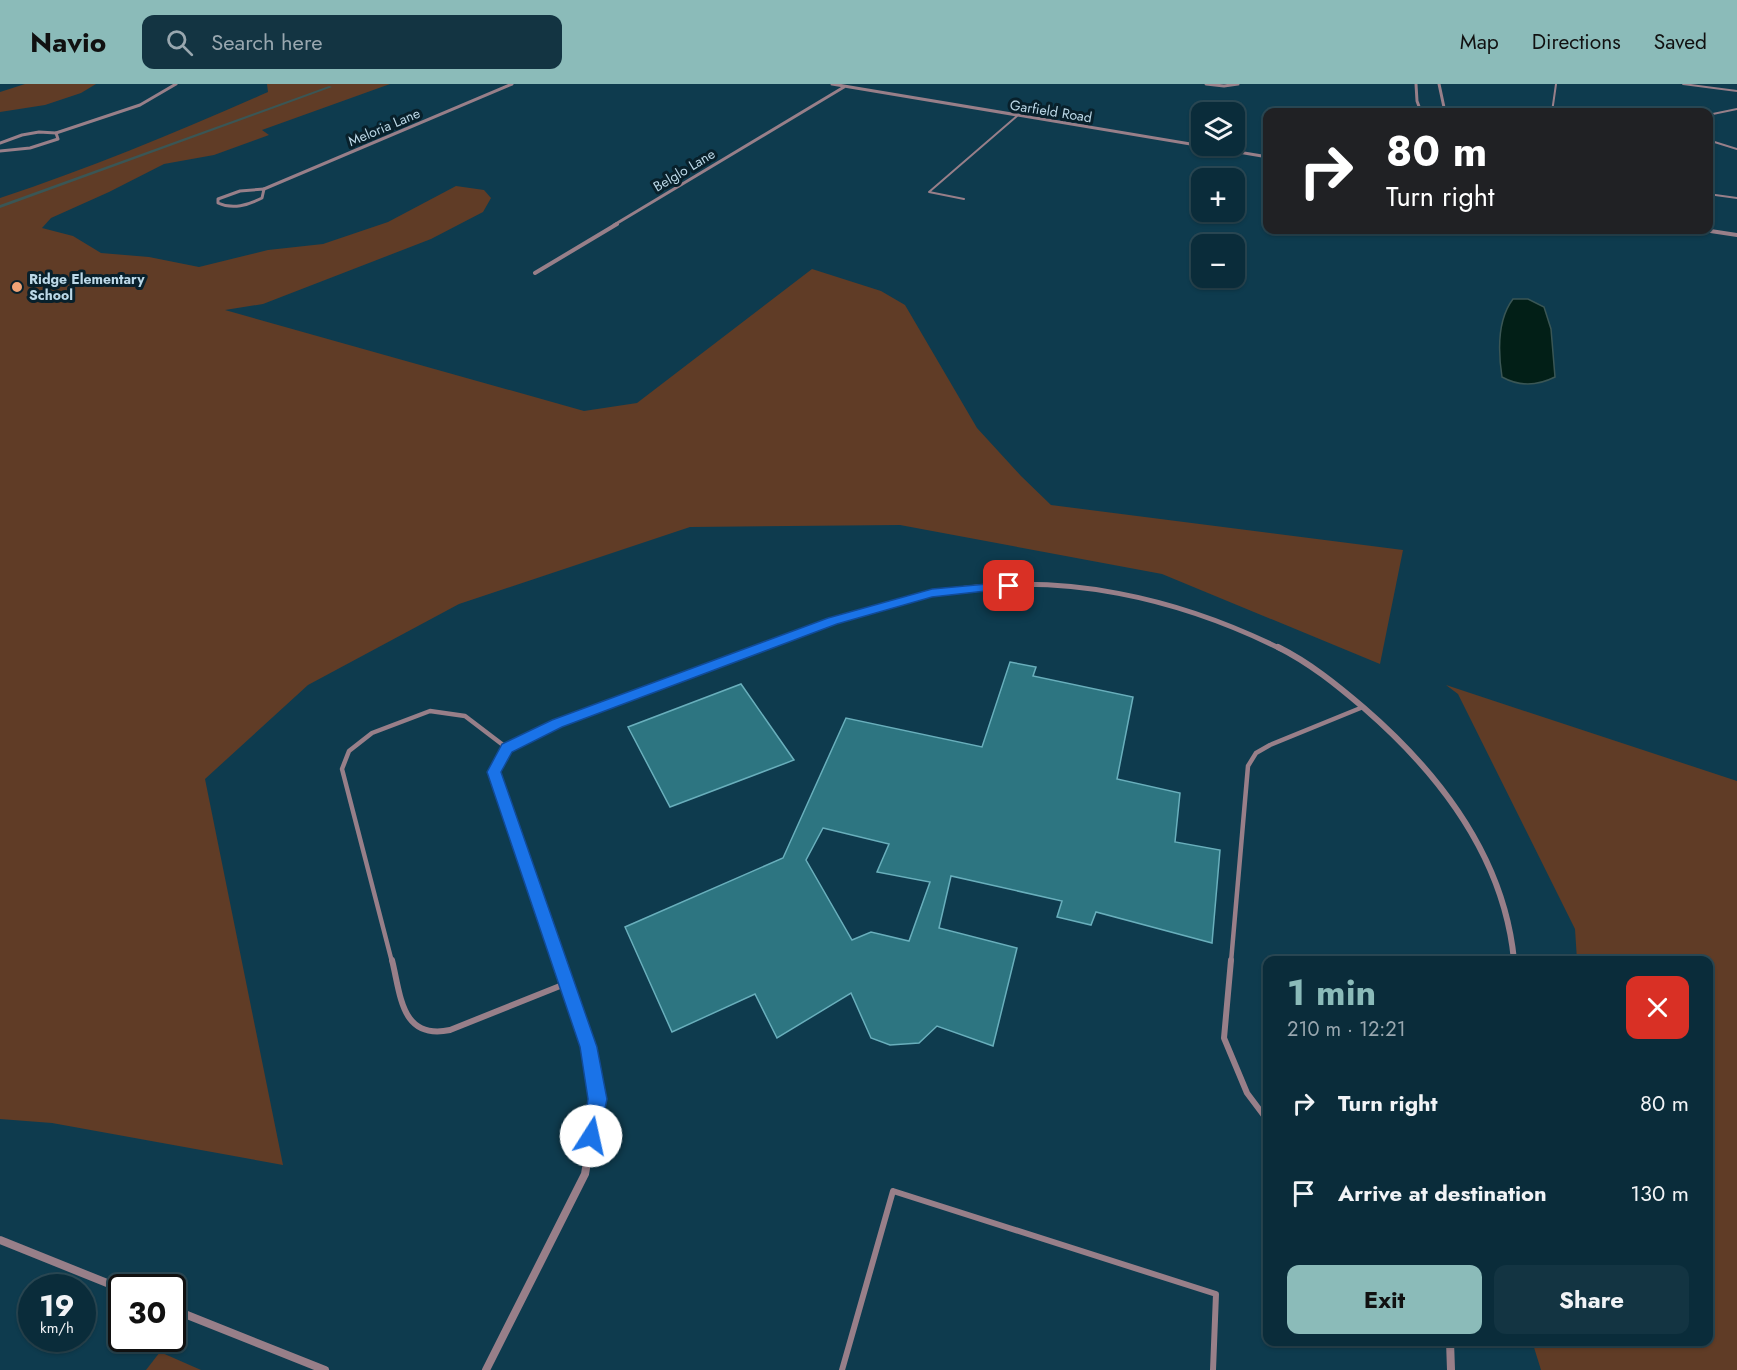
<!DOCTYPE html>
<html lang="en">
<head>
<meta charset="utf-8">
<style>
	body { margin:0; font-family:Jost,sans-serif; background:#133442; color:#f1f3f6; height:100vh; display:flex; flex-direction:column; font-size:22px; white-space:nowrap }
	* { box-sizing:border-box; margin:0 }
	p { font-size:20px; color:#99a7af }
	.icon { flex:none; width:33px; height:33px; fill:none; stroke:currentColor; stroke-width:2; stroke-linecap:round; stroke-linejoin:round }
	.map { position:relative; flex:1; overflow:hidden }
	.drawer { position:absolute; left:1263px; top:872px; width:450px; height:390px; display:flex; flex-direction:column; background:#0a2c3a; border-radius:12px; box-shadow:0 2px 4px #0004,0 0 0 2px #2a4854 }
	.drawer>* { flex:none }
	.hud { position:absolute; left:1263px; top:24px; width:450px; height:126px; border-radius:12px; box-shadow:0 2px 4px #0004,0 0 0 2px #2a4854; background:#202124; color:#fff; overflow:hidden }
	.tools { position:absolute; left:1191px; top:18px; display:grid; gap:12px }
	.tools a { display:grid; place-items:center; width:54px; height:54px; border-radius:12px; background:#0a2c3a; box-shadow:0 2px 4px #0004,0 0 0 2px #2a4854; font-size:30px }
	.speed { position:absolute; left:18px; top:1190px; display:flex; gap:12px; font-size:30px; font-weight:700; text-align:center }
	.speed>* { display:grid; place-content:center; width:78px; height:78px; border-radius:50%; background:#0a2c3a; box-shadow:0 2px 4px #0004,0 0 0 2px #2a4854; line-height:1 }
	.speed small { font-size:15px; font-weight:400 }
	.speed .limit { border:3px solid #111; border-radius:9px; background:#fff; color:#111 }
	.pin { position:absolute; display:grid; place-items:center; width:51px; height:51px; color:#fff; margin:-26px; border-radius:12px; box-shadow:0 3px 9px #0006 }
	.me { position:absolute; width:66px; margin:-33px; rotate:10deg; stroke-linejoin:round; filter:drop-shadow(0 0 4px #0008) }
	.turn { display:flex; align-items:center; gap:21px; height:126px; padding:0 24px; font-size:27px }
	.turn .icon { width:78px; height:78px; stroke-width:2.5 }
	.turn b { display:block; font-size:42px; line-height:51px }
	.round { display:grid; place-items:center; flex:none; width:63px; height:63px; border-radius:12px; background:#133442 }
	.summary { display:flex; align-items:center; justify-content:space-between; height:102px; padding:0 24px }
	h1 { font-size:36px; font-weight:700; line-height:45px; color:#8bbbb9 }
	.action { display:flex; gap:12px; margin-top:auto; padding:12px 24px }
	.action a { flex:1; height:69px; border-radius:12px; background:#8bbbb9; color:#111; font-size:24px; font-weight:700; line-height:69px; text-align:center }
	.action a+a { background:#133442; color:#f1f3f6 }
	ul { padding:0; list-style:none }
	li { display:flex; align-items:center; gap:18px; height:90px; padding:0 24px }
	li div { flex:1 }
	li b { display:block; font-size:22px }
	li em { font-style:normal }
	header { display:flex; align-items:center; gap:36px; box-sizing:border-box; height:84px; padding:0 30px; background:#8bbbb9; color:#111 }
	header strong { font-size:28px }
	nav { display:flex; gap:33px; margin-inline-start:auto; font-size:21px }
	.search { width:420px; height:54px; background:#133442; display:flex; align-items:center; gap:15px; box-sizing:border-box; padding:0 21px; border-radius:12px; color:#99a7af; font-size:22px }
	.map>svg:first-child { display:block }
</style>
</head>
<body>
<header>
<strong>Navio</strong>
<div class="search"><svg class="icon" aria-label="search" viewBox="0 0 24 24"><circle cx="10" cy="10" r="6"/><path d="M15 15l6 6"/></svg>Search here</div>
<nav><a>Map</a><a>Directions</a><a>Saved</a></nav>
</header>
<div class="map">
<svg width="1737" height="1286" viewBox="0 0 1737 1286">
	<rect width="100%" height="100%" fill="#0e3b4e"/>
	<g fill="#603c26">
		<path d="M25,0H96L81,9L45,21L0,28V8Z"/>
		<path d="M267,0H390L262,46L269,51L214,71L164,80L109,108L51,134L42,144L73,152L101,169L149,173L199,183L268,166L323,160L388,138L456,102L484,106L491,114L483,128L431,155L263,220L225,226L584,327L637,319L812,185L881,207L905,221L977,344L1021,392L1051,421L1403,466L1380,580L1162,490L900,441L690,443L459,520L308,601L205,695L283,1081L52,1039L0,1035V114C91,84 180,47 268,8Z"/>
		<path d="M1446,601L1737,697V1286H1541L1532,1257H1708V876H1577L1575,845L1458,610Z"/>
		<path d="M160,1268L201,1286H146Z"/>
	</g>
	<path fill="#021f17" stroke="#3a5655" stroke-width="1.5" d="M1513,215H1528L1544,223L1551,245L1555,293C1537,302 1520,303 1502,293C1498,267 1497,236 1513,215Z"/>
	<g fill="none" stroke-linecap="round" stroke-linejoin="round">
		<path fill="#3a5655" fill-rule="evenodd" d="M329,2L332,3L0,124V121Z"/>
	</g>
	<g fill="#2d7581" stroke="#69afbc" stroke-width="1.5" fill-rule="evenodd">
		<path d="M1010,578L1036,583L1033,592L1133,613L1117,695L1180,709L1175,758L1220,766L1212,859L1096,828L1091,841L1057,833L1062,817L951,792L939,844L1017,864L993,962L937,942L919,959L890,961L871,954L851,909L777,954L755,910L672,948L625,843L783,774L846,634L982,663ZM823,744L889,760L877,788L930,798L909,857L871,848L852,856L806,776Z"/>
		<path d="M741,600L794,676L670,723L628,643Z"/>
	</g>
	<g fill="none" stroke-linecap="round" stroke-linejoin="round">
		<g stroke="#987f89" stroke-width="2">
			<path d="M1683,0L1737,7"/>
			<path d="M1552,28L1556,0"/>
			<path d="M1708,31L1737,25"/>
			<path d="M1708,56L1737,65"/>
			<path d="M1708,110L1737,114"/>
			<path d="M964,115L929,108L1017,32"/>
		</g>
		<g stroke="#987f89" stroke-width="4.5">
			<path d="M392,878L342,685L349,667L372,649L430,627L465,632L507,664"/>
			<path d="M1231,878L1248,682L1256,669L1270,661L1363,623"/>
		</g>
		<g stroke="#987f89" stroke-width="6">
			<path d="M392,876C401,912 401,956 450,946L565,900"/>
			<path d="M1231,876L1224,954L1247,1009L1268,1037"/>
			<path d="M842,1286L893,1107L1216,1210L1213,1286"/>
		</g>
		<g stroke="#987f89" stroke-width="3">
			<path d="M832,0L1268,73"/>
			<path d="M1206,0L1224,2L1238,0"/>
			<path d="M1416,0L1417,17L1421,28"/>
			<path d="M1439,0L1445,28"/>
			<path d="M0,59L22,51L39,48L56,49L140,21L176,0"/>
			<path d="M0,67L30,64L58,55L56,49"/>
			<path d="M264,105L262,114C248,121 233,126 218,119V115L240,107Z"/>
			<path d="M264,105L512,0"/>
			<path d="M614,141L844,3"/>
		</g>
		<g stroke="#987f89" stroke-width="4">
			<path d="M1704,146L1737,151"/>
			<path d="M535,189L617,140"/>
		</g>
		<path stroke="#987f89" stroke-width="5" d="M755,565C818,542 881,519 946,507C1062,487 1178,514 1281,565"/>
		<g stroke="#987f89" stroke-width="6">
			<path d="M1278,563C1310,579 1337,601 1364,624C1439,689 1504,773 1514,876"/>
			<path d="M559,878L494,688L506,666L519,657L586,628L759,563"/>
		</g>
		<g stroke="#987f89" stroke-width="8">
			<path d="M0,1156L122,1205"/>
			<path d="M172,1225L325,1286"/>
			<path d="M1450,1257L1451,1286"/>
			<path d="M486,1286L585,1090L598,1015L588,963L558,876"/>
		</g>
	</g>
	<path fill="#1a73e8" stroke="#114b97" stroke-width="1.5" d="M1009,498L1015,502L1013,504L932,513L837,540L562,643L512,668L501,688L597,963L607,1015L598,1059L591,1062L585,1059L582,1052L588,1015L580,963L487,688L502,660L552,636L828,534L932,505Z"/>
	<circle fill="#efa376" stroke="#08202b" stroke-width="2" cx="17" cy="203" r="6"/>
	<g text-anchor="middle" stroke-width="6" stroke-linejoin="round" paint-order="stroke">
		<g font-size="14" fill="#bcd8e7" stroke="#08202b">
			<text transform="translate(1051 27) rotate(9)" y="5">Garfield Road</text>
			<text transform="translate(384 43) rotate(-23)" y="5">Meloria Lane</text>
			<text transform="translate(684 86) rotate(-31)" y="5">Belglo Lane</text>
		</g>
		<g font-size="14" font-weight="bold" fill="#bcd8e7" stroke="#08202b" text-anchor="start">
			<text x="29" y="200">Ridge Elementary<tspan x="29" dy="16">School</tspan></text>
		</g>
	</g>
</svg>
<div class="tools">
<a><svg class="icon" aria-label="layers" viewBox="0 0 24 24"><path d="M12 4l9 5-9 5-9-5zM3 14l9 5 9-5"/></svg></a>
<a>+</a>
<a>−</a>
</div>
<div class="speed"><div>19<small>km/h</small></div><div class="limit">30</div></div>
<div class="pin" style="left:1009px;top:502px;background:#d93025"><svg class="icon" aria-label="arrive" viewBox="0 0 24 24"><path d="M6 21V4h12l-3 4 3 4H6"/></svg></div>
<svg class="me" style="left:591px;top:1052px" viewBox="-20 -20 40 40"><circle r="19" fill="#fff"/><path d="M0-13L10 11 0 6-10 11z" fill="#1a73e8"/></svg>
<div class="hud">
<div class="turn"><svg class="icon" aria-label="right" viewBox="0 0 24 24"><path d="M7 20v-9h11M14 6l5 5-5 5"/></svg><div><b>80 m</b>Turn right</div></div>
</div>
<section class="drawer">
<div class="summary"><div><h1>1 min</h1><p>210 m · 12:21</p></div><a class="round" style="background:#d93025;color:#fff"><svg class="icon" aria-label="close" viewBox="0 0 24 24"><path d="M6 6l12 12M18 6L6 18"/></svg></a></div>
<ul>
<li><svg class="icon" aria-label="right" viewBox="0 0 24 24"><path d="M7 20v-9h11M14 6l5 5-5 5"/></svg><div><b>Turn right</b></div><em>80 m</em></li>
<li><svg class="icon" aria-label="arrive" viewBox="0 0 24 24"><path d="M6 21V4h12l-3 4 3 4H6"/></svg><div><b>Arrive at destination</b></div><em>130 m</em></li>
</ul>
<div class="action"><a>Exit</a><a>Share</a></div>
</section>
</div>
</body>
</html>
